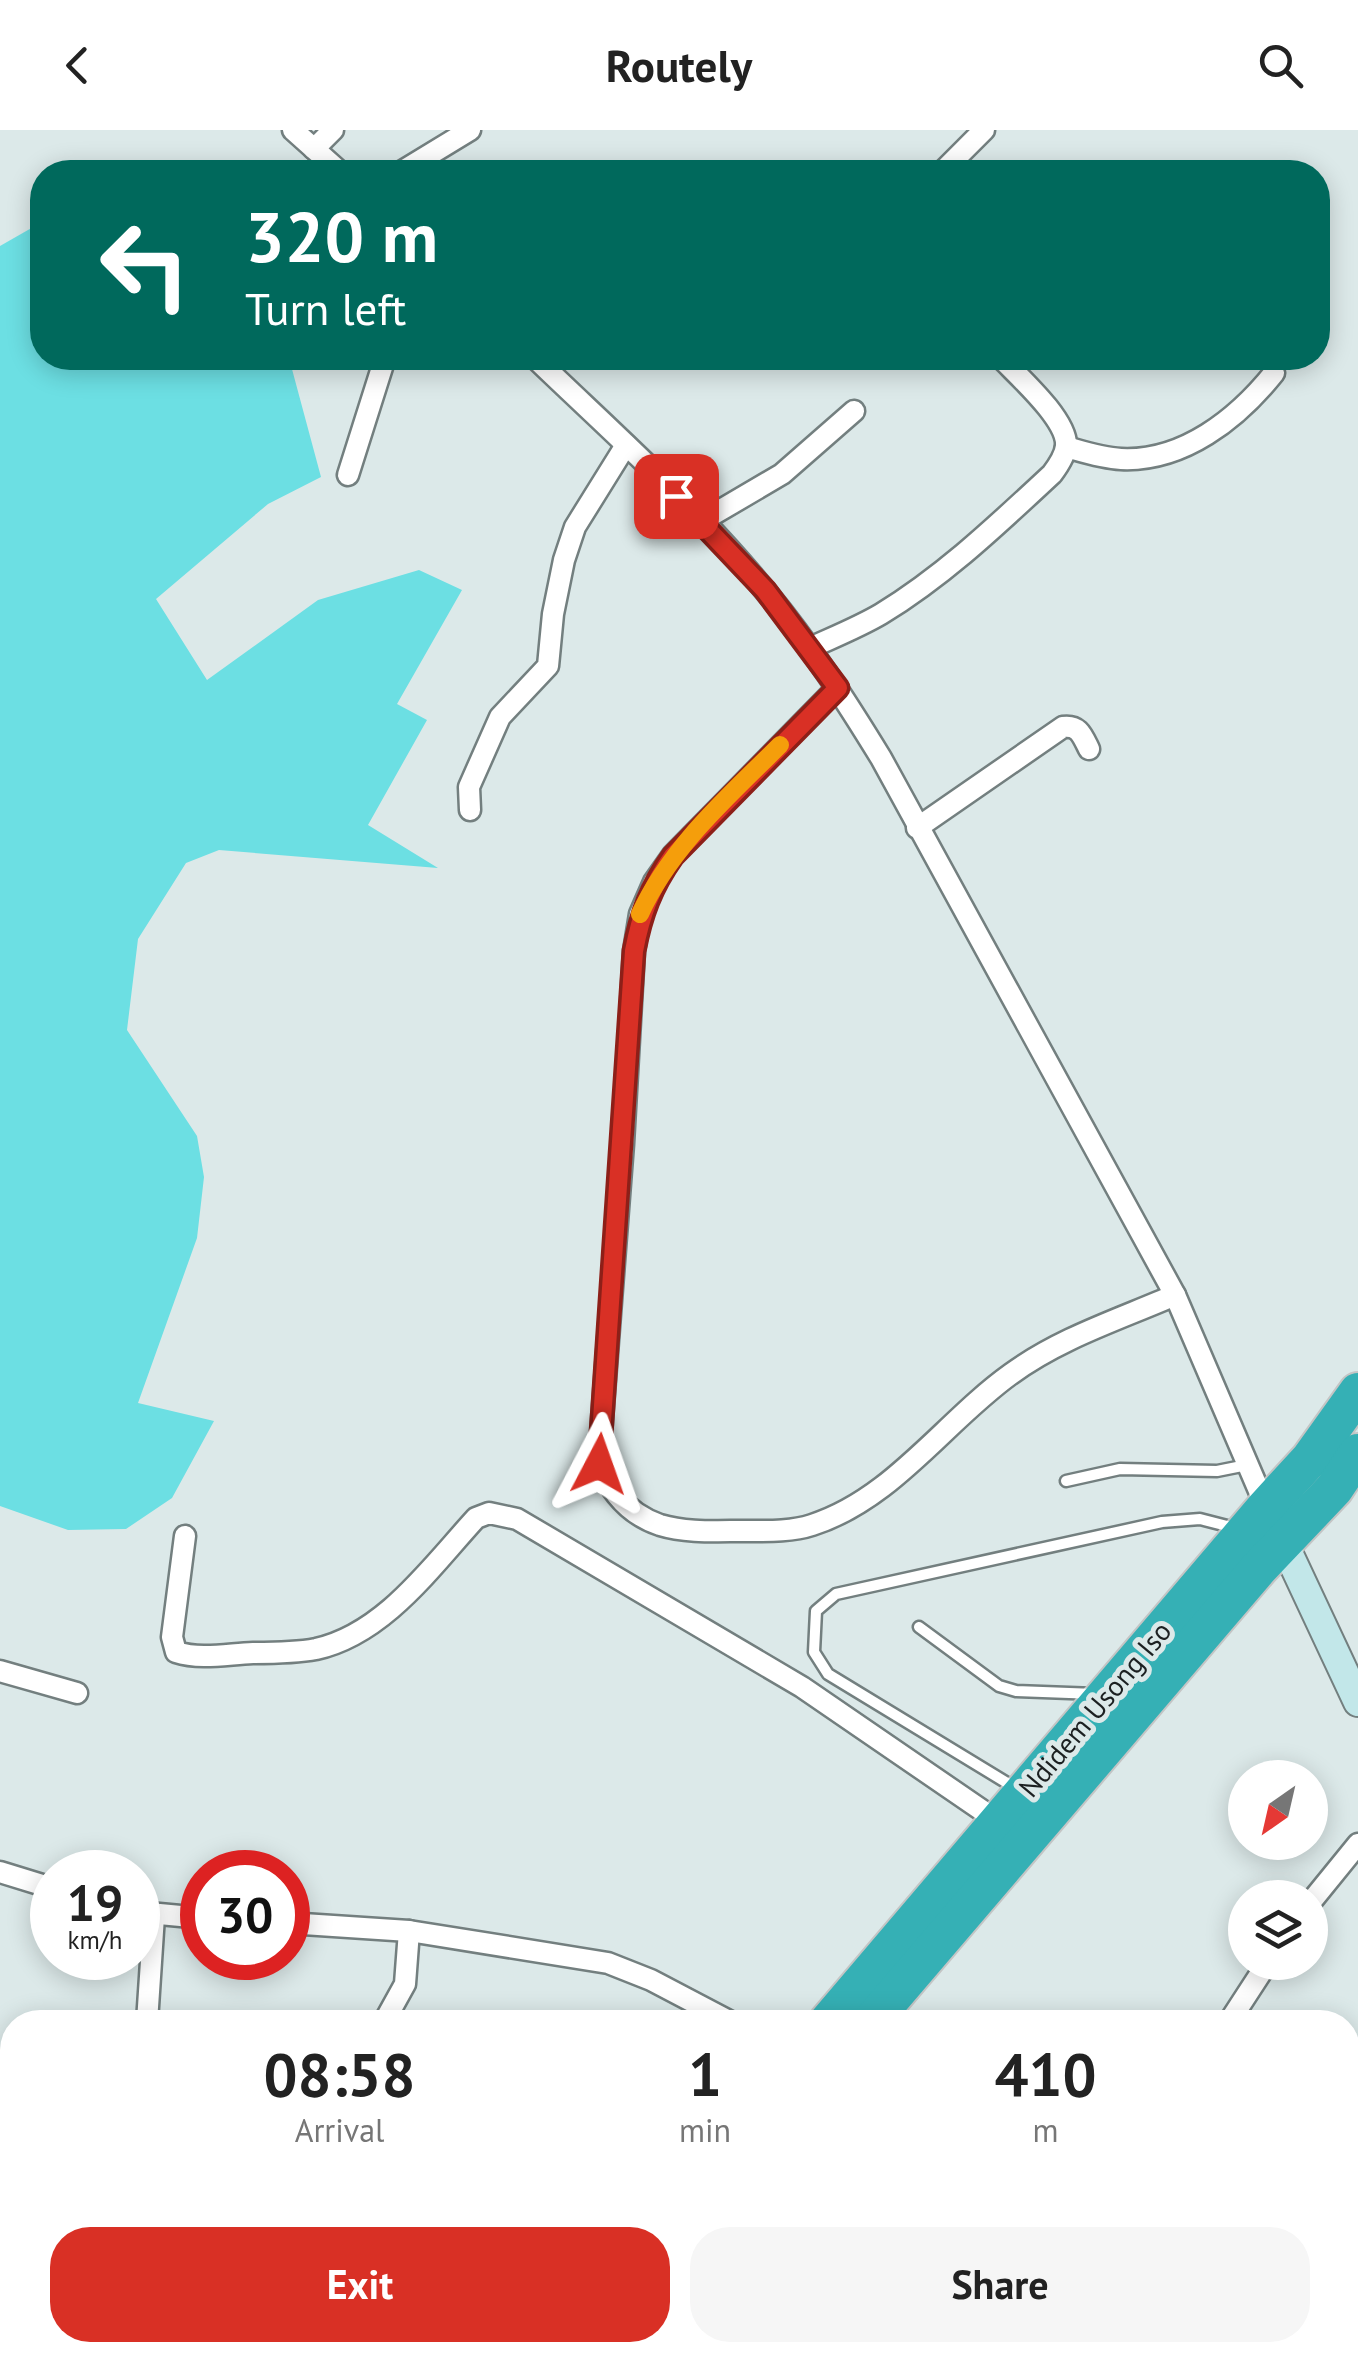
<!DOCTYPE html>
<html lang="en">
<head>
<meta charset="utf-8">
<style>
	body { margin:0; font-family:"PT Sans",sans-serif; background:#f6f6f6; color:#222; height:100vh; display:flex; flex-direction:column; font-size:38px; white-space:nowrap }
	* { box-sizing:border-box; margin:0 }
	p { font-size:32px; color:#767676 }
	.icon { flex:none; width:55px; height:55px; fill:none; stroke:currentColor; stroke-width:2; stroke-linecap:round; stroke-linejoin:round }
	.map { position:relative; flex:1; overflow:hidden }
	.drawer { position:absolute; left:0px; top:1880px; width:1360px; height:352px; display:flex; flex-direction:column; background:#fff; border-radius:40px 40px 0 0; box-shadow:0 5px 25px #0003 }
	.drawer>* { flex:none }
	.guide { position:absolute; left:30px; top:30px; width:1300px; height:210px; border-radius:40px; box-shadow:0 5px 25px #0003; background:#00695c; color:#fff; overflow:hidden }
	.needle { width:65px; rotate:214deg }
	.buttons { position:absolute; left:1228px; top:1630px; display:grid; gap:20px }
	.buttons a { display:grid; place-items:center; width:100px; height:100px; border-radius:50%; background:#fff; box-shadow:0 5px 25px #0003; font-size:50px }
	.speed { position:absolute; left:30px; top:1720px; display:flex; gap:20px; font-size:50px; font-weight:700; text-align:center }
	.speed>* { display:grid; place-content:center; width:130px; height:130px; border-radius:50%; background:#fff; box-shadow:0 5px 25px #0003; line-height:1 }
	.speed small { font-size:25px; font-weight:400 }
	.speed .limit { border:15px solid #d22; background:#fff; color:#111 }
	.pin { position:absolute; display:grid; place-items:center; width:85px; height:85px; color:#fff; margin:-42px; border-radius:20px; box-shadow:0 5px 15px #0006 }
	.me { position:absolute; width:110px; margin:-55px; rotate:4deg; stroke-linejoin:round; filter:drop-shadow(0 0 8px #0008) }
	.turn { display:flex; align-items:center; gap:35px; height:210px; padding:0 50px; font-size:45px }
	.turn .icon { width:130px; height:130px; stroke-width:2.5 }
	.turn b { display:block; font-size:70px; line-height:85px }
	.eta { display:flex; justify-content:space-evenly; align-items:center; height:170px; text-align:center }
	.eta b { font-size:60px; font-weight:600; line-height:70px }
	.cta { display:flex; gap:20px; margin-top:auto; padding:20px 50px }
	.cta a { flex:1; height:115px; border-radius:40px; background:#d93025; color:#fff; font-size:40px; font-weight:600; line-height:115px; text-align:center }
	.cta a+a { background:#f6f6f6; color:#222 }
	header { display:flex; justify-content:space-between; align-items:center; height:130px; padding:0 50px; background:#fff; font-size:45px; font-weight:600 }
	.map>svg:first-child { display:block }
</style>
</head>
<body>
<header><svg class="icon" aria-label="back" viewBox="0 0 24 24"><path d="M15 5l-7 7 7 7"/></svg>Routely<svg class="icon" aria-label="search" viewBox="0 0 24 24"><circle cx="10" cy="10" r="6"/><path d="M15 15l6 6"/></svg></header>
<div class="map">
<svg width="1358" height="2232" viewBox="0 0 1358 2232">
	<rect width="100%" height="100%" fill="#dce9e9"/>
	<path fill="#6cdfe3" d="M42,92V228H289L321,347L268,374L156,469L207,550L318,470L419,440L462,460L397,574L427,590L368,695L438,738L219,720L186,733L138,809L127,900L197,1006L204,1047L197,1108L138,1273L214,1291L172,1368L126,1399L68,1400L0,1376V116Z"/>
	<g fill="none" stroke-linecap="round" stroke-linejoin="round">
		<defs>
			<g id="lane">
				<path d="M1066,1351L1120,1339L1217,1341L1247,1335"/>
				<path d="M919,1497L999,1556L1016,1561L1096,1564"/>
				<path d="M1017,1659L828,1544L814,1522L816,1481L836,1464L1162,1392L1200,1389L1235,1398"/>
			</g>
			<g id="street">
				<path d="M293,0L340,42"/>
				<path d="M314,19L333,0"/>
				<path d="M401,42L470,0"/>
				<path d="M942,42L984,0"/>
				<path d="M535,228C614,304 698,378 767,463C810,515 846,571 881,628L1175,1165L1266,1377"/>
				<path d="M1066,317C1084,322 1102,328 1121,329C1183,332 1237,289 1274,243"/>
				<path d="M348,345L385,228"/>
				<path d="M702,391L782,344L854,281"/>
				<path d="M810,518C834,507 859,497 881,484C945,445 998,394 1052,344C1058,336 1065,326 1066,316C1068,290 1018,246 1001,228"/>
				<path d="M837,558L673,725L654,752L640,784L634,821L623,1014L600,1316C598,1352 627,1384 660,1395C686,1403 717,1401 744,1401C765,1401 791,1402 812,1395C893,1369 944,1292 1011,1244C1060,1208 1120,1189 1175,1165"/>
				<path d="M470,680L469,657L500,587L548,536L553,484L564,430L575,397L626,315"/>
				<path d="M917,698L1063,597C1079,595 1082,605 1089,619"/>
				<path d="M185,1406L172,1507L176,1522C201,1530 227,1524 253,1523C274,1523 295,1523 316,1519C384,1504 431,1437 476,1388L489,1383L517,1389L802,1557L999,1692"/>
				<path d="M0,1541L77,1563"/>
				<path d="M0,1742L52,1758"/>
				<path d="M1310,1773L1358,1714"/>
				<path d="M138,1782L202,1788"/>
				<path d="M288,1793L409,1801L608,1833L651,1850L731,1892"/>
				<path d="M147,1892L154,1786"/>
				<path d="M384,1892L405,1854L409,1801"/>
				<path d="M1229,1892L1268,1832"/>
				<path d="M0,2209L12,2192"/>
				<path d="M1094,2220L1101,2232"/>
				<path d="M262,2232L272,2220"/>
				<path d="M753,2232L762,2220"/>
				<path d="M877,2232L887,2220"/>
			</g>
			<path id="secondary" d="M1276,1397L1358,1572"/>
			<g id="highway">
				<path d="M828,1892L1266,1377L1310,1329L1358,1262"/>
				<path d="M871,1892L1259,1438L1334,1359L1358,1323"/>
				<path d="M571,2232L580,2220"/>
				<path d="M610,2232L619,2220"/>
			</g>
		</defs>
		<use href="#lane" stroke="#737f7f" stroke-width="15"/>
		<use href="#street" stroke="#737f7f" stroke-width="25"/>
		<use href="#secondary" stroke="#737f7f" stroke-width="32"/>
		<use href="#highway" stroke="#c4c5c5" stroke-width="42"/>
		<use href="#lane" stroke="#fff" stroke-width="10"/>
		<use href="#street" stroke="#fff" stroke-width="20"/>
		<use href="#secondary" stroke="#c2e7e9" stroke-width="28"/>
		<use href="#highway" stroke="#35b0b5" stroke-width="38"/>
	</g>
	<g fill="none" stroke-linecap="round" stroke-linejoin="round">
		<defs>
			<path id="route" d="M599,1334L634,821C641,784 651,757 673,726L838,558L765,460L676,366"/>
		</defs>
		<use href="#route" stroke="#8d1f18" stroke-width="25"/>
		<use href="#route" stroke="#d93025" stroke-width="18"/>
		<path stroke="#f59e0b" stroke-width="18" d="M640,784C671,716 728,667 780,615"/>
	</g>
	<g text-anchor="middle" stroke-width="10" stroke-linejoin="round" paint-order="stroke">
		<g font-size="28" fill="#1c2021" stroke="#dce9e9">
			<text transform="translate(1095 1579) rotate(-50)" y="10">Ndidem Usong Iso</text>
		</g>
	</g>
</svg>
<div class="buttons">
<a><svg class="needle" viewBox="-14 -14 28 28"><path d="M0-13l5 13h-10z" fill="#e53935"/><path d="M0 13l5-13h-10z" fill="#767676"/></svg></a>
<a><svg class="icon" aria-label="layers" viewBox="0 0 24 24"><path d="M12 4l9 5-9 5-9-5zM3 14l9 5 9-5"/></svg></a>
</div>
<div class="speed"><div>19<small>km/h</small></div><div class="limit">30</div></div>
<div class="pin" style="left:676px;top:366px;background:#d93025"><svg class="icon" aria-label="arrive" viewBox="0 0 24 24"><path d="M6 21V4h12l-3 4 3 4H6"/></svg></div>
<svg class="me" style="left:599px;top:1334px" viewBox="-20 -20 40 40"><path d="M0-17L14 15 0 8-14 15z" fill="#d93025" stroke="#fff" stroke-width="4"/></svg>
<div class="guide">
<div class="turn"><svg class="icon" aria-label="left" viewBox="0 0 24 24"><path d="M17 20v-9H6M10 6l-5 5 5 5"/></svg><div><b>320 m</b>Turn left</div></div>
</div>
<section class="drawer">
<div class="eta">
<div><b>08:58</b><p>Arrival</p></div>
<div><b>1</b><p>min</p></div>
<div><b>410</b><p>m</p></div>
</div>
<div class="cta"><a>Exit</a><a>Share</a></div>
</section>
</div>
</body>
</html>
